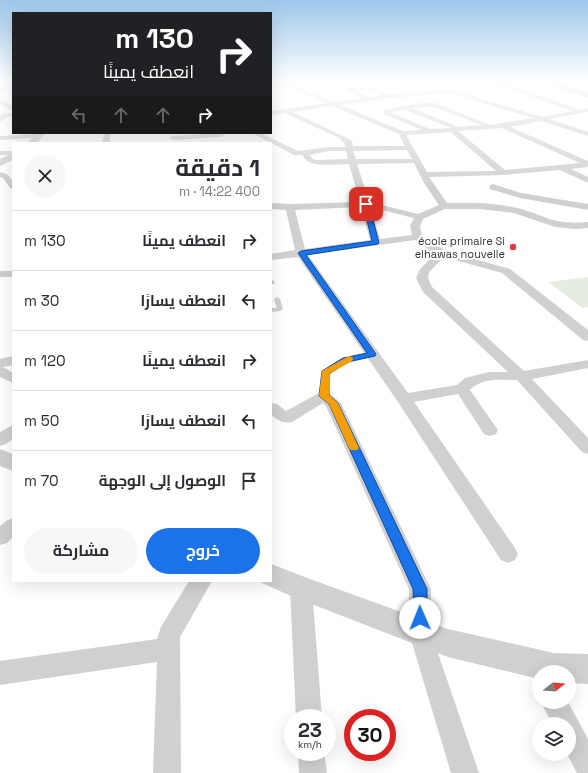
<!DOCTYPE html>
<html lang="ar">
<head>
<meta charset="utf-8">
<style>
	body { margin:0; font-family:"Space Grotesk",Cairo,sans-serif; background:#f7f7f7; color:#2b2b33; direction:rtl; height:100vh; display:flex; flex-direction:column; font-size:15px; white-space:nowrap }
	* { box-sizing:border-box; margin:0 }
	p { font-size:13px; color:#7c7c81 }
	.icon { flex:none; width:22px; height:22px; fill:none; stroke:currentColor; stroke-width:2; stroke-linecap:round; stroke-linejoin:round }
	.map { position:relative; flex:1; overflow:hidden; direction:ltr }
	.drawer { position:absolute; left:12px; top:142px; width:260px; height:440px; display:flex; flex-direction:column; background:#fff; border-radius:0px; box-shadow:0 4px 16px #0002; direction:rtl }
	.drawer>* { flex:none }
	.guide { position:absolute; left:12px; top:12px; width:260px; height:122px; border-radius:0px; box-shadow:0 4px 16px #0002; direction:rtl; background:#202124; color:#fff; overflow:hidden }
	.needle { width:26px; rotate:73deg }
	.fabs { position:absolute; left:532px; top:665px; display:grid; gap:8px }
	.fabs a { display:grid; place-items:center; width:44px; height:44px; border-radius:50%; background:#fff; box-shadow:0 4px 16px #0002; font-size:20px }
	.speed { position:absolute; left:284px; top:709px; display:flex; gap:8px; font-size:20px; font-weight:700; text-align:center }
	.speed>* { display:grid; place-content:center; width:52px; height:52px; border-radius:50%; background:#fff; box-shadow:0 4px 16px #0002; line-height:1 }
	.speed small { font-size:10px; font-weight:400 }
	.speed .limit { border:6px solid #d22; background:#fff; color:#111 }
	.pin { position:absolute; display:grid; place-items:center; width:34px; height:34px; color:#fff; margin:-17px; border-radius:8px; box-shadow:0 2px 6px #0006 }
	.me { position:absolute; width:44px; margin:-22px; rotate:359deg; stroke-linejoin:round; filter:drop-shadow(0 0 3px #0008) }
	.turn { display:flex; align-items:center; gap:14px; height:84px; padding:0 12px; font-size:18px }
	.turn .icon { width:52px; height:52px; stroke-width:2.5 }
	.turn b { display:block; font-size:28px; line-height:34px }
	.lanes { display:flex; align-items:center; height:38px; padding:0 12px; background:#0003; justify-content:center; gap:20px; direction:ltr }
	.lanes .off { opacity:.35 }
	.round { display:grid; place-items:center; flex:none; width:42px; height:42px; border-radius:21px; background:#f7f7f7 }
	.summary { display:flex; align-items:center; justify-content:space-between; height:68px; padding:0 12px }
	h1 { font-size:24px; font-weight:700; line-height:30px }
	.action { display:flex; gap:8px; margin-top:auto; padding:8px 12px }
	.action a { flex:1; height:46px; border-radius:24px; background:#1a73e8; color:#fff; font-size:16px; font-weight:700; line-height:46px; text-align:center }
	.action a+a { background:#f7f7f7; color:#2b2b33 }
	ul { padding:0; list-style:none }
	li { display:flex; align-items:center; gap:12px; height:60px; padding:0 12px; border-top:1px solid #e1e1e2 }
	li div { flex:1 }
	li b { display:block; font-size:15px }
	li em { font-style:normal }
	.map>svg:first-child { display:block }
</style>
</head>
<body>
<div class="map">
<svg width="588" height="773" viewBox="0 0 588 773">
	<rect width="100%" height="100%" fill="#fff"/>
	<path fill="#e6ecdf" d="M588,277V307L582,308L549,282Z"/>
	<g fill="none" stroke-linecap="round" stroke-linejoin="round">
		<g fill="#d0d0d0" fill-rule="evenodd">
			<path d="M271,279L273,280L275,283L274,284H271Z"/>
			<path d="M277,297L280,299L283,309L280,311L271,312V308H277L274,299Z"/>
			<path d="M372,352L375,354L374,355L348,361L328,374V396L327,398H321L320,396L323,372L344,359Z"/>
		</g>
		<g fill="#d0d0d0" fill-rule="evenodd">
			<path d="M0,83H13V84L0,85Z"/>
			<path d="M271,83L291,85L333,102L363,98L345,90L353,87H369L390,94L448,89L542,117L573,111L508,89L476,83C506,80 551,100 581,110L588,108V112L549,119L588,132V136L541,121L510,127L588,161V167L571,169L588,177V183L560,170L503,175L429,177L447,203C470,203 494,202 517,208C531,211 544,218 557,221C567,223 578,223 588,222V228L576,229L555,227L514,213L479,209H445L423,219L420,226L422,236L446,251L510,269L588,330V341L583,340L502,273L444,257L429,272L428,278L432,287L524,371L588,360V368L532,379L588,438V454L582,452L517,380C501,380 482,377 470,390L498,430L496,434L490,436L484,434L458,394L414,402L515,548L518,554L515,560L508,563L501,560L398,402L298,257L271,260V254L295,250L286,210L271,209V203L290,204L360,202L349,164C338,164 306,169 303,155H294L254,134L253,133H261L298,151L329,147H345V144L339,138L285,113L271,115V111L326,103L288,87L271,86ZM354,90H369L383,95L370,97ZM448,93L533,118L490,125L435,103H422L383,110L384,114L422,130L403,131L340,105L390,98ZM332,106L399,134L405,146H353L352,141L343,136L293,112ZM422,107H434L482,125L459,127L412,108ZM405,110H406L451,128L430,129L389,112ZM502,128L580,163L505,170L458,131ZM451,132L496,171L427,172L406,135ZM407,150L412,159H356L353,151ZM329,151H346L348,159L315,160L311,157L310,155ZM414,163L424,183L439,205L418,214L369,202L357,164ZM361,207L370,240L305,249L295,210ZM370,207L414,218L410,226L412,235L380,239ZM415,240L435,254L420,269L416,278L423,292L508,372H489L465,378L457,385L408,393L308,255Z"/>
			<path d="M13,112V116L7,117L0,122V116L3,114Z"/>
			<path d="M104,133H110V143H102Z"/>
			<path d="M220,133L224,135L221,137L173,140L169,138L173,136Z"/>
			<path d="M39,134L41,135V137L0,140V136Z"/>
			<rect x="0" y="151" width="13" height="4"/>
			<path d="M0,172C10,174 13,178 13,189L10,188L3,178L0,177Z"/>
			<path d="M493,184L521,193L588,204V210L520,198L490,189L489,187L490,185Z"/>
			<rect x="0" y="271" width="13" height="6"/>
			<path d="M13,356V365L3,367L13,373V383L0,377V359Z"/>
			<path d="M324,391L329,393L341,403L431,589V633L479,773H451L409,633V589L326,406L323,403L292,422C283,424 278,420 271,415V403L277,404L286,411L319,393Z"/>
			<path d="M13,425V439L6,444L0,446V432Z"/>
			<path d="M13,518V537L7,543L0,545V526L6,521Z"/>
			<path d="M301,579L309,581L312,588L322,718H296L290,588L293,581Z"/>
			<path d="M189,581H212L180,637L181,773H153L157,662L0,685V661L157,639L161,627Z"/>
			<path d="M541,702H568L588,739V773H577L567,754H569V724H552Z"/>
			<path d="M298,752H324L327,773H299Z"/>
		</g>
		<g fill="#d0d0d0" fill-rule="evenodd">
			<path d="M8,83H13V86L0,92V87Z"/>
			<path d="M0,99L13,106V111L0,104Z"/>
			<path d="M36,133H45L37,143H27Z"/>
			<path d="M13,153V160L0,166V159Z"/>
			<path d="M0,449L13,454V471L0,466Z"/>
			<path d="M271,564L310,579L448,629L554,653L588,654V684L569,683V672H539V679L448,657L291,596L262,583L261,581H271Z"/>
		</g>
		<path fill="#bdbdbd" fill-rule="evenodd" d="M552,83C563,82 577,90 588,93V98L563,91Z"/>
	</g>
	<linearGradient id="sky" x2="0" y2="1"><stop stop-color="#9ec6ea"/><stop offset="0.43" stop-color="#fff"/><stop offset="1" stop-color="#fff" stop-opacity="0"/></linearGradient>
	<rect width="588" height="191" fill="url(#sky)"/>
	<path fill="#1a73e8" stroke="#114b97" d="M366,202L369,204L379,243L378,244L306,255L376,354L375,356L348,362L329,374V395L338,403L427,589V618L425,623L420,625L415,623L414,618L413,589L329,404L319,396L322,371L343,358L367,353L298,253L301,251L372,241L363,204Z"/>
	<path fill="#f59e0b" d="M349,356L352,357L353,359L352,361L329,374V395L338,403L359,448L357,450H350L349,448L329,404L319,396L322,371Z"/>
	<circle fill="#e63946" stroke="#fff" stroke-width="1.5" cx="513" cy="247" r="4"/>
	<g text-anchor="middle" stroke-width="4" stroke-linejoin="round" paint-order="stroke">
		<g font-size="11" fill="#333" stroke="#fff" text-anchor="end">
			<text x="505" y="245">école primaire Si<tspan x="505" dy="13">elhawas nouvelle</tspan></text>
		</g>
	</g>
</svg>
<div class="fabs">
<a><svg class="needle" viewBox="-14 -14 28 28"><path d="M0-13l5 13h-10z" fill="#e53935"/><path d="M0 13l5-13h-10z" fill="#7c7c81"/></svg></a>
<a><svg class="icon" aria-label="layers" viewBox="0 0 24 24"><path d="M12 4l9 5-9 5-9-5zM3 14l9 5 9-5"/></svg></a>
</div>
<div class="speed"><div>23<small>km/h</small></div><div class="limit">30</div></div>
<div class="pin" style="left:366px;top:204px;background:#d93025"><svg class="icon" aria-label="arrive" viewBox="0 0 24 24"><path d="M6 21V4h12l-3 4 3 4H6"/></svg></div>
<svg class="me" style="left:420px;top:618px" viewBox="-20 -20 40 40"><circle r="19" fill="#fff"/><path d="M0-13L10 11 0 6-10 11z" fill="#1a73e8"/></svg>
<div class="guide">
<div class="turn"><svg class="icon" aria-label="right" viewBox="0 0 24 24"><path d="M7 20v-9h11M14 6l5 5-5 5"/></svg><div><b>130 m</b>انعطف يمينًا</div></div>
<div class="lanes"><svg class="icon off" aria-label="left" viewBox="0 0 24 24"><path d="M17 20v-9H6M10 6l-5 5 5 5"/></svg><svg class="icon off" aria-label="ahead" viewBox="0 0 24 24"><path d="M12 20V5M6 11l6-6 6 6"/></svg><svg class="icon off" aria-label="ahead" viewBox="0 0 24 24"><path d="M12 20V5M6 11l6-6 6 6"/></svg><svg class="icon" aria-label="right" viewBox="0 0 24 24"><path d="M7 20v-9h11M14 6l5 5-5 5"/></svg></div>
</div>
<section class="drawer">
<div class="summary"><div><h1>1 دقيقة</h1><p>400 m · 14:22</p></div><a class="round"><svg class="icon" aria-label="close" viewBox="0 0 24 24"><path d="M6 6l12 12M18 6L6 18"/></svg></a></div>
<ul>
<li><svg class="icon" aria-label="right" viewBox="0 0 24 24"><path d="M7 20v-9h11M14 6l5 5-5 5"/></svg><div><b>انعطف يمينًا</b></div><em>130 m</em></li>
<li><svg class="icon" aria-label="left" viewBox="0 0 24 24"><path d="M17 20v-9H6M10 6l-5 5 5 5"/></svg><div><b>انعطف يسارًا</b></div><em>30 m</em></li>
<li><svg class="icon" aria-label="right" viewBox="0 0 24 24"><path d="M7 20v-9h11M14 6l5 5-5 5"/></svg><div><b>انعطف يمينًا</b></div><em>120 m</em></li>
<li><svg class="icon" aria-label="left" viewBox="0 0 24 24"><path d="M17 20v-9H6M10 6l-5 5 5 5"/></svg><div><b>انعطف يسارًا</b></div><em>50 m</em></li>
<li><svg class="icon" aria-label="arrive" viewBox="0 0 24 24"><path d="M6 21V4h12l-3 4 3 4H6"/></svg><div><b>الوصول إلى الوجهة</b></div><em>70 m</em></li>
</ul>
<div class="action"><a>خروج</a><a>مشاركة</a></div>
</section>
</div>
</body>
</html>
